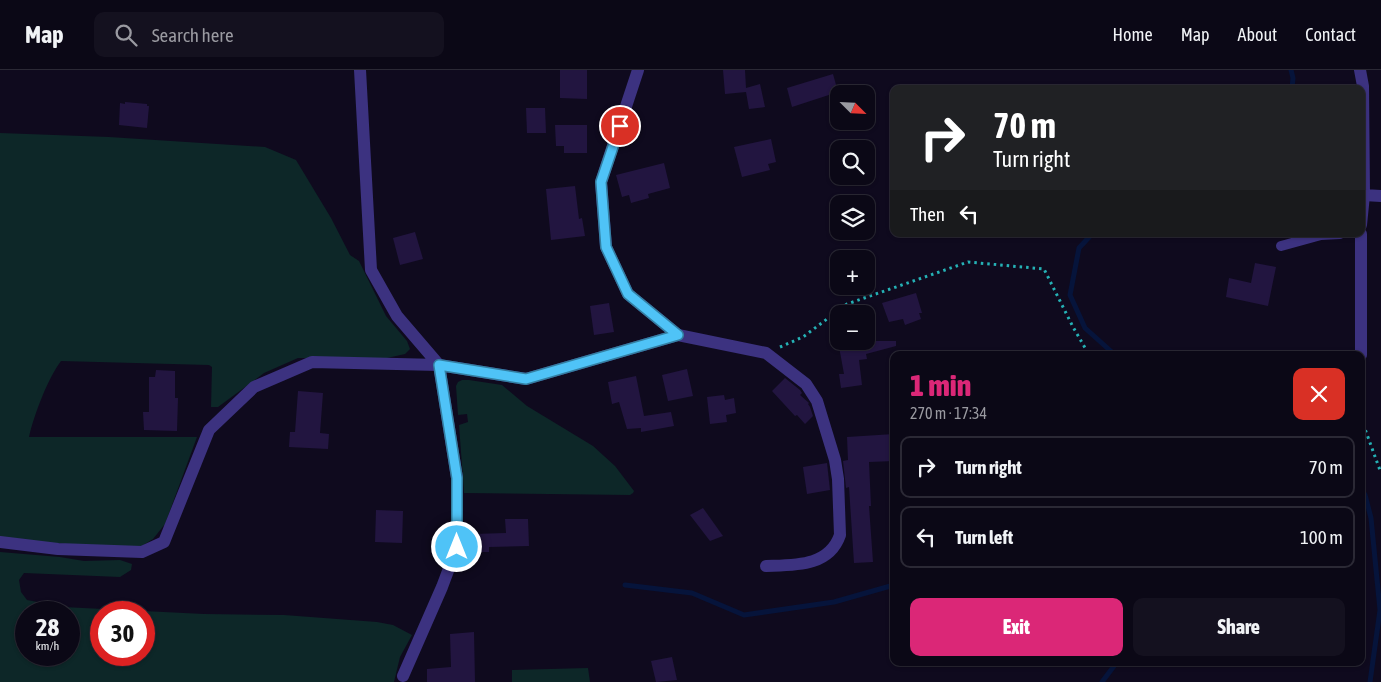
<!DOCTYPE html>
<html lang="en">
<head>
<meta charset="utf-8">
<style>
	body { margin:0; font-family:"Asap Condensed",sans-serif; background:#14111f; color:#f1f3f6; height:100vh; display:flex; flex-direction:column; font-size:19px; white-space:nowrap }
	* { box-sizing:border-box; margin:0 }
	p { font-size:16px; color:#9a9aa1 }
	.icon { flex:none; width:28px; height:28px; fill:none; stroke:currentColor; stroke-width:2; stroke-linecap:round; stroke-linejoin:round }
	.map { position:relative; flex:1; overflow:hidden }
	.sheet { position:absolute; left:890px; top:281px; width:475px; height:315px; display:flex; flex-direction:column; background:#0b0816; border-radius:10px; box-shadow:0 1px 4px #0004,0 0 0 1px #2b2935 }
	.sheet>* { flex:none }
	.top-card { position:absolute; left:890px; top:15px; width:475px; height:152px; border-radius:10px; box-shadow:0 1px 4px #0004,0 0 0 1px #2b2935; background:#202124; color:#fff; overflow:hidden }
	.needle { width:32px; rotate:114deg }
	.controls { position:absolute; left:830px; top:15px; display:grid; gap:10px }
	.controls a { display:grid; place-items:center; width:45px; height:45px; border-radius:10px; background:#0b0816; box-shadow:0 1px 4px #0004,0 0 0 1px #2b2935; font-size:25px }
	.speed { position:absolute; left:15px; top:531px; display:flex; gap:10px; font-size:25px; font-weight:700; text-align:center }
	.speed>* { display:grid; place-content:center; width:65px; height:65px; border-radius:50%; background:#0b0816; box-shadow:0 1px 4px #0004,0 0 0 1px #2b2935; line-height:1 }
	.speed small { font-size:12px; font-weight:400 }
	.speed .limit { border:8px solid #d22; background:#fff; color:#111 }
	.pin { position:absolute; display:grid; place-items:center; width:42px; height:42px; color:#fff; margin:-21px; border:2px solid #fff; border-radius:50%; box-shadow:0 1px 5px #0007 }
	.me { position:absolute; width:55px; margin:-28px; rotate:0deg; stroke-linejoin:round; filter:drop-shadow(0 0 4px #0008) }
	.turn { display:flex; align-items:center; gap:18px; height:105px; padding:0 20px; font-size:22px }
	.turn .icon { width:65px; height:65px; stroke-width:2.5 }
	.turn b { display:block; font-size:35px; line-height:42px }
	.then { display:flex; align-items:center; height:48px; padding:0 20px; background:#0003; gap:10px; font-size:19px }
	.round { display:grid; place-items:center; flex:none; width:52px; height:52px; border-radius:10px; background:#14111f }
	.head { display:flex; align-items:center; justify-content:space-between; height:85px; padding:0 20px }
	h1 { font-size:30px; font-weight:800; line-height:38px; color:#db2777 }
	.cta { display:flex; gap:10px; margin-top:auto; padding:10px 20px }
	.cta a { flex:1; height:58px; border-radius:10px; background:#db2777; color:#fff; font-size:20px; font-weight:800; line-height:58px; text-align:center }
	.cta a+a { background:#14111f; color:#f1f3f6 }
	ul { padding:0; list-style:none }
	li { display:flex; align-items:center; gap:15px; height:62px; margin:0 10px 8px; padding:0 10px; border:2px solid #2b2935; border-radius:10px }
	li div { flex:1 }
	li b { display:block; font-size:19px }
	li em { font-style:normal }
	header { display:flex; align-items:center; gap:30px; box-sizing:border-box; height:70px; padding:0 25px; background:#0b0816; border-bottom:1px solid #2b2935 }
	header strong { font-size:24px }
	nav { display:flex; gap:28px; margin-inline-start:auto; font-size:18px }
	.search { width:350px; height:45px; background:#14111f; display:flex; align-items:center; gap:12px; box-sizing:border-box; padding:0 18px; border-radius:10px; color:#9a9aa1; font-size:19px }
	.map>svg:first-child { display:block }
</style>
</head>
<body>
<header>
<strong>Map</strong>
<div class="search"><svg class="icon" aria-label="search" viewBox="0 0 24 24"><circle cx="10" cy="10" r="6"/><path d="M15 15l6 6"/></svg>Search here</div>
<nav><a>Home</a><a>Map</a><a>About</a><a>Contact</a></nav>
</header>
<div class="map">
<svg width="1381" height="612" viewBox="0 0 1381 612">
	<rect width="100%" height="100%" fill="#0f0a1e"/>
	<g fill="#0d2728" fill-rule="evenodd">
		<path d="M0,63L109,67L265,77L296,90L331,148L350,185L359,191L386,246L407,271L410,279L405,284L387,288H298L264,303L218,337H211L212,297L209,295L61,291C48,308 34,345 29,367H197L165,454L153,469L140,477L0,471Z"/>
		<path d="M462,310H469L502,315L527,336L593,376L615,396L634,421L633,423L630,425L464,423L459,355L468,352L467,344L458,345L456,316L458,312Z"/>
		<path d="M0,482L60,487L84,491L120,490L132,494L131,500L120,507L24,503L19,510L21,522L27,530L63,537L204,544L284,545L377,552L393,555L412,565L400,587L394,612H0ZM26,542H69V585H26ZM101,542H144V585H101Z"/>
		<path d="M588,598L590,612H512V600Z"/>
	</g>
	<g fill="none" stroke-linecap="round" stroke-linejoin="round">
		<g stroke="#06143b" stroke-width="5">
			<path d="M1291,0L1293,8L1292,19"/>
			<path d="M1092,164L1079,178L1070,225L1085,258L1114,284L1118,285"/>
			<path d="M1361,419L1365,425L1371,448L1380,540L1370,612"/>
			<path d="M625,515L692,523L744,545L834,532L894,515"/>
			<path d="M1102,612L1117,592"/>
		</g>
	</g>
	<g fill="#221540">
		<path d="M560,0H587V29L560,28Z"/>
		<path d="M723,0H745L746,18L760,14L765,37L749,39L746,22L725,24Z"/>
		<path d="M833,4L838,22L792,37L787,18Z"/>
		<path d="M125,32L147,34V36H149L147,58L119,55L120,33L125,34Z"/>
		<path d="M526,38H545L546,63H527Z"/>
		<path d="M555,55H587V83H564V76H556Z"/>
		<path d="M771,69L776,92L768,94L770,100L742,107L734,77Z"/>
		<path d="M664,93L670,118L648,124L649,128L631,133L629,125L622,127L616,105Z"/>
		<path d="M575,116L579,149L582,148L585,166L551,170L546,119Z"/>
		<path d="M415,162L423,189L400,195L393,168Z"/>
		<path d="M1255,193L1276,197L1268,236L1226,227L1229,208L1251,213Z"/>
		<path d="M916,223L922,243H919L921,249L905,255L903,249L889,252L882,233Z"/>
		<path d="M609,233L614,262L594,265L590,236Z"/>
		<path d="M838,271H896V276L866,284L867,289L859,290L862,315L841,318L839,304H844Z"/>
		<path d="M687,299L693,326L668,331L662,305Z"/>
		<path d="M156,300L175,301V328H178L177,361L144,360L143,342H149V307H155Z"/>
		<path d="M636,306L644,346L671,342L674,356L641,362V358L627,359L619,332L612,334L608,312Z"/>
		<path d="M785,308L800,320L802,323L800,325L809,333L808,334L810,337L813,346L805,354L797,345L795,346L772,321Z"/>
		<path d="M298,321L323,323L320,363L329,364L328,379L289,377L290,362H295Z"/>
		<path d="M724,325L725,330L734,328L736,343L726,345L727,352L710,354L707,327Z"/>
		<path d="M894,364V391L869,392L871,436H869L873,492L854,493L849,417L846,418L843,391L848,390L847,367Z"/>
		<path d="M827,393L830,420L807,424L803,397Z"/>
		<path d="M703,438L723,466L710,471L690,445Z"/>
		<path d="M376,440L403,441L402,473L375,472Z"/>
		<path d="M505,449H528L529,476L489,477V482H474V464L506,463Z"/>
		<path d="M474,562L475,612H427V599L451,597L450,564Z"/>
		<path d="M672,587L677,610L656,612L651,591Z"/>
	</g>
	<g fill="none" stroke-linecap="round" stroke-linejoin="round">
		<g stroke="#25b1b5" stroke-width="3" stroke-dasharray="2.5 4" stroke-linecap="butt">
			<path d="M780,277L803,267L847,234L968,192L1044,199L1073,257L1088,283L1091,285"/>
			<path d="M1361,348L1381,403"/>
		</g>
		<path stroke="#3c3280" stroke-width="10" d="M1281,176L1321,165L1340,164"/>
		<g stroke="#3c3280" stroke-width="12">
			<path d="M638,0L601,112L606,177L628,224L678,265"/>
			<path d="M1360,0L1363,16L1364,125L1381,126"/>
			<path d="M1361,155L1364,125"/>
			<path d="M1361,285V164"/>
			<path d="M0,472L58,479L142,482L164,472L209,360L254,317L312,292L439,295L397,246L371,200L360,0"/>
			<path d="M403,606L442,517L457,477V408L439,295L526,309L678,265L766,283L806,314L817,331L835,390L838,409L840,465C829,497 794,495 766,496"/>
		</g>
	</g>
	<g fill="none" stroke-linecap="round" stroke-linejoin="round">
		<defs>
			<path id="route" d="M457,477V408L439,295L526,309L678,265L628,224L606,177L601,112L620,56"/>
		</defs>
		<use href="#route" stroke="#337fa1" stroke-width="12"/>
		<use href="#route" stroke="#4fc3f7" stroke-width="9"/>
	</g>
</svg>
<div class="controls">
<a><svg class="needle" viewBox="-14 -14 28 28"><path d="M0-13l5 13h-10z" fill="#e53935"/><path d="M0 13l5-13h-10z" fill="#9a9aa1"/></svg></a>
<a><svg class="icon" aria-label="search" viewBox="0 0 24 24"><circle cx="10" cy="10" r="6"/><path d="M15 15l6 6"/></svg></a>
<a><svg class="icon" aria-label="layers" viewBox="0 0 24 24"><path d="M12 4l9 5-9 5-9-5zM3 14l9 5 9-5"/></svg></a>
<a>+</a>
<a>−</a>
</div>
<div class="speed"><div>28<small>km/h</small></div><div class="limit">30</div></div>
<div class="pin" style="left:620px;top:56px;background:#d93025"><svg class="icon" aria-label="arrive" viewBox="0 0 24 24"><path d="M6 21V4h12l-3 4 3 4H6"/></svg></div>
<svg class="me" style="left:457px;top:477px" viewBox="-20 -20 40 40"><circle r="17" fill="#4fc3f7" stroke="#fff" stroke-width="3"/><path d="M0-11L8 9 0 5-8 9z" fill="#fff"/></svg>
<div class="top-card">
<div class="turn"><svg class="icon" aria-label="right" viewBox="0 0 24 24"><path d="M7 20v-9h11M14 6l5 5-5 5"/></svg><div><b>70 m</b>Turn right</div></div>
<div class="then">Then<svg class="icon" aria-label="left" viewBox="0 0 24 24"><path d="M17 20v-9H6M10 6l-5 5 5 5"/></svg></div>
</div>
<section class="sheet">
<div class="head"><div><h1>1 min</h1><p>270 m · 17:34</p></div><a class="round" style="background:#d93025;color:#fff"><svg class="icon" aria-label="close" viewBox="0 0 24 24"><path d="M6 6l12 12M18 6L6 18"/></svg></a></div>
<ul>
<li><svg class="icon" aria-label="right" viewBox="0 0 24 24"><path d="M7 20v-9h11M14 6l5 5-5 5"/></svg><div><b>Turn right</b></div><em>70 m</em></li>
<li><svg class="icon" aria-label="left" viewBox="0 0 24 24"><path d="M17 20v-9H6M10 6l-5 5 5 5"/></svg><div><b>Turn left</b></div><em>100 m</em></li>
</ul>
<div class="cta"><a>Exit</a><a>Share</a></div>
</section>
</div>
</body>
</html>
